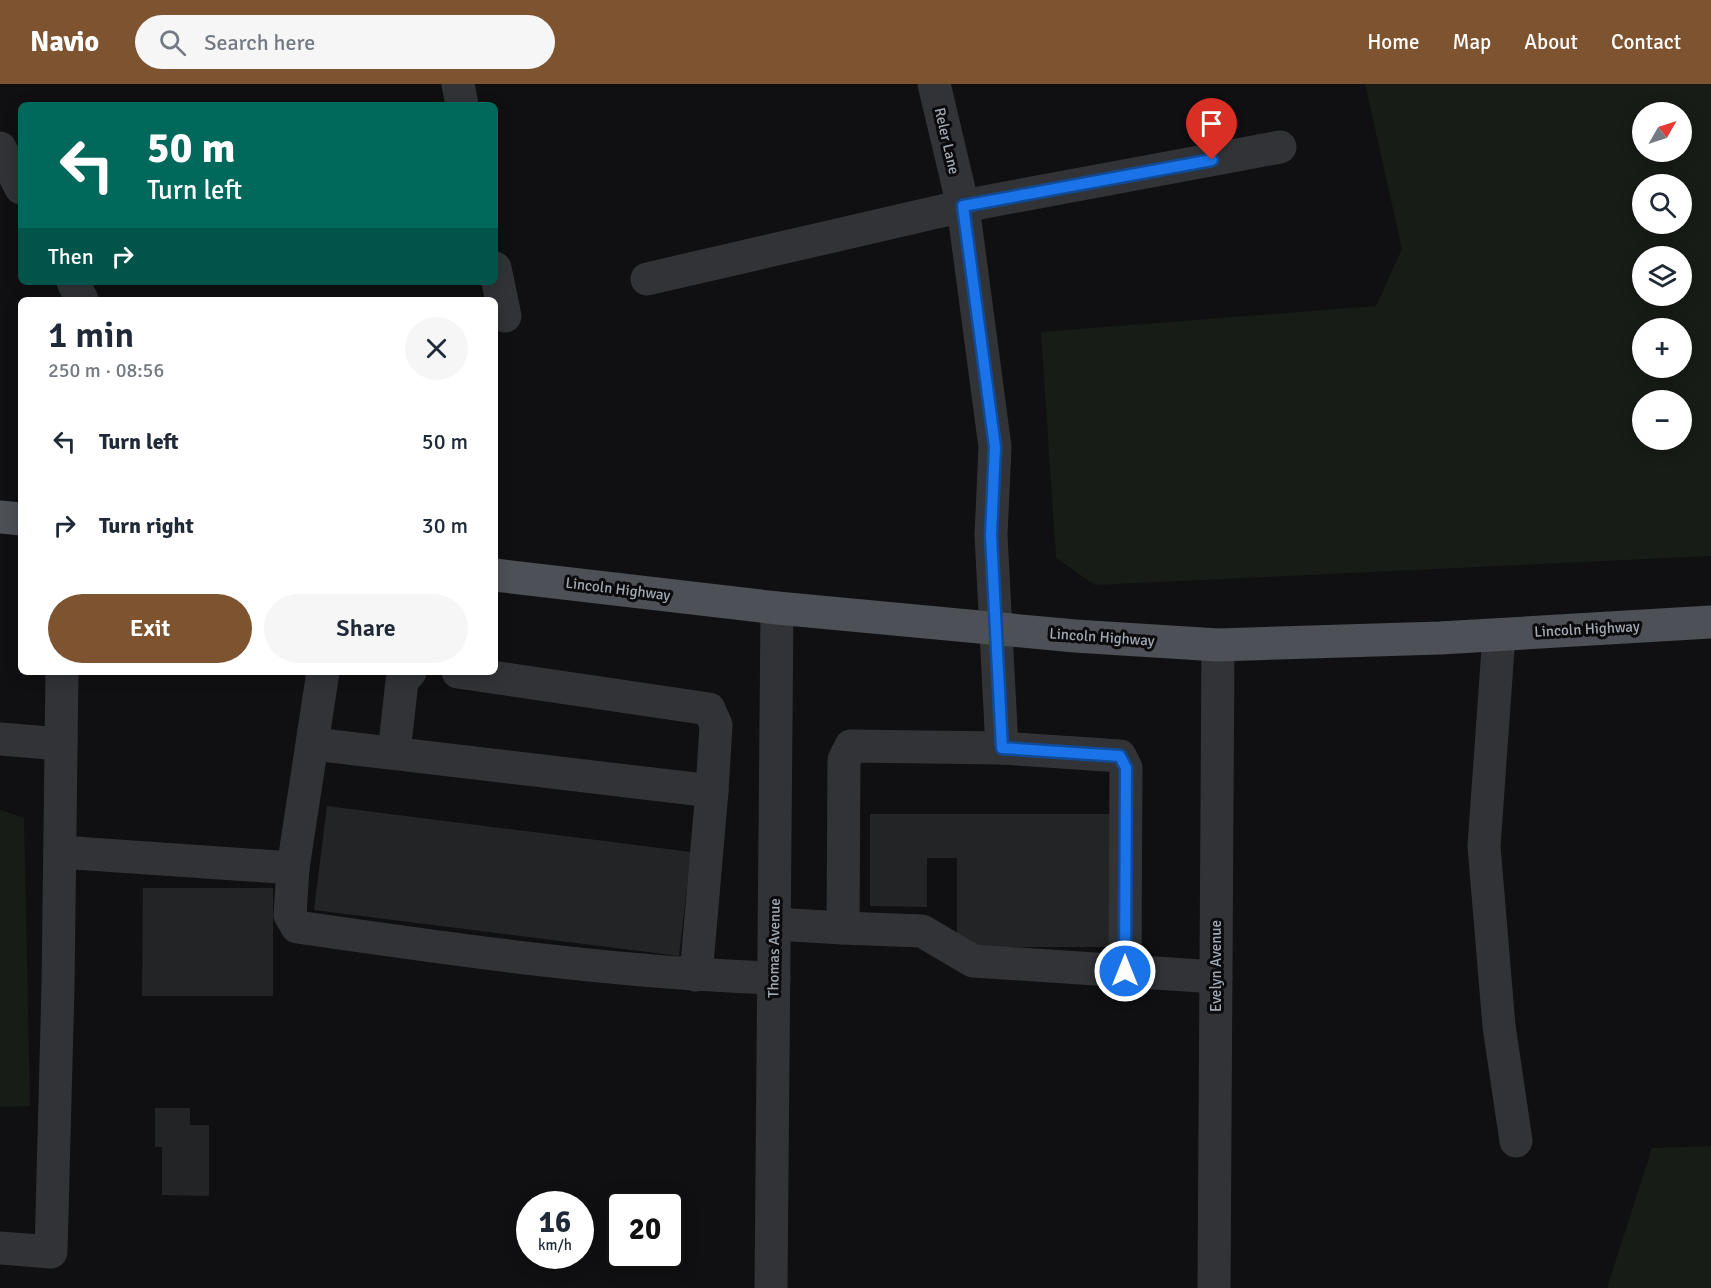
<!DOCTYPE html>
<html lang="en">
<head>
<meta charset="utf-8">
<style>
	body { margin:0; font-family:Signika,sans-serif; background:#f6f6f7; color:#1f2937; height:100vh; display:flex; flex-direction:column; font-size:22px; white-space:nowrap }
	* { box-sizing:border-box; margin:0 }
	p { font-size:20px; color:#747a83 }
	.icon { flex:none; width:33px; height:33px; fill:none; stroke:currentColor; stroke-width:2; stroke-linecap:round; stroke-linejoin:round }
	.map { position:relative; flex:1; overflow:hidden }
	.side { position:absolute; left:18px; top:213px; width:480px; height:378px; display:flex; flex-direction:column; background:#fff; border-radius:9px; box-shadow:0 3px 15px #0003 }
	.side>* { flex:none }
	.banner { position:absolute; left:18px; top:18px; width:480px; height:183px; border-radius:9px; box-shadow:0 3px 15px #0003; background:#00695c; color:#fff; overflow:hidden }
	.needle { width:39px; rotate:51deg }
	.tools { position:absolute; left:1632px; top:18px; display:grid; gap:12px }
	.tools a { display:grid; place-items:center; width:60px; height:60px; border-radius:50%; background:#fff; box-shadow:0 3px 15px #0003; font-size:30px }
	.speed { position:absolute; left:516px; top:1107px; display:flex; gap:12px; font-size:30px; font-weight:700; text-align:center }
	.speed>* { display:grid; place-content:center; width:78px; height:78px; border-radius:50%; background:#fff; box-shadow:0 3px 15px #0003; line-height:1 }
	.speed small { font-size:15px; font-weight:400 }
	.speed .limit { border:3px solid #111; border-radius:9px; background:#fff; color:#111 }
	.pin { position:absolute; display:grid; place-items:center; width:51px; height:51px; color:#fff; margin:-62px -26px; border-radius:50% 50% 50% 0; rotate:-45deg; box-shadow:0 0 6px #0007 }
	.pin .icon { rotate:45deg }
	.me { position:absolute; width:66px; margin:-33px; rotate:0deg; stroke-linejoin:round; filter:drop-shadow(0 0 4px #0008) }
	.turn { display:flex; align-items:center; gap:21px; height:126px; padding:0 30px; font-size:27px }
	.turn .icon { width:78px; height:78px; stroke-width:2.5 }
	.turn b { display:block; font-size:42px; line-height:51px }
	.then { display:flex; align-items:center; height:57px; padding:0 30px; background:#0003; gap:12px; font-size:22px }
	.round { display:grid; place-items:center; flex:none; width:63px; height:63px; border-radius:32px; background:#f6f6f7 }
	.summary { display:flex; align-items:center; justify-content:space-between; height:102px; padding:0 30px }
	h1 { font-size:36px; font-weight:600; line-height:45px }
	.cta { display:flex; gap:12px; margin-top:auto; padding:12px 30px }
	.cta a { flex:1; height:69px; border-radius:36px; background:#7e5430; color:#fff; font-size:24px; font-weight:600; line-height:69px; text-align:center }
	.cta a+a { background:#f6f6f7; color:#1f2937 }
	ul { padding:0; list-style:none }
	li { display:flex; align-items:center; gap:18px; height:84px; padding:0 30px }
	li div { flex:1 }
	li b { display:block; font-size:22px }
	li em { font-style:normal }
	header { display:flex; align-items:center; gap:36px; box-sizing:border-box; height:84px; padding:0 30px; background:#7e5430; color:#fff }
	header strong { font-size:28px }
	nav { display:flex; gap:33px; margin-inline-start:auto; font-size:21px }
	.search { width:420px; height:54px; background:#f6f6f7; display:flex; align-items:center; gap:15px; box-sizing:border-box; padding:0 21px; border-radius:33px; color:#747a83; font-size:22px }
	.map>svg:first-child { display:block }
</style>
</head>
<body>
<header>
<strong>Navio</strong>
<div class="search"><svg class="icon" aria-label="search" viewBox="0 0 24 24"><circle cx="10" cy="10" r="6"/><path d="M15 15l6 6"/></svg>Search here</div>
<nav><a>Home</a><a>Map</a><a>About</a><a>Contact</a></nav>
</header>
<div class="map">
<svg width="1711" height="1204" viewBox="0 0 1711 1204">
	<rect width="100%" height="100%" fill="#101012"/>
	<g fill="#171c16" fill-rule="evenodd">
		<path d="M1365,0H1711V472L1095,501L1056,474L1041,248L1376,222L1402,165ZM1642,28H1682V68H1642ZM1642,100H1682V140H1642ZM1642,172H1682V212H1642ZM1642,244H1682V284H1642ZM1642,316H1682V356H1642Z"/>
		<path d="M0,726L24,734L30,1022L0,1023Z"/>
		<path d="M1711,1062V1204H1607L1652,1064Z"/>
	</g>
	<g fill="#232426">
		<path d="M327,722L691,768L679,872L314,826Z"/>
		<path d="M870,730H1115V863H957V774H927V823L870,822Z"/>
		<path d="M143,804H273V912H142Z"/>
		<path d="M155,1024H190V1041H209V1112L162,1111V1063H155Z"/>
	</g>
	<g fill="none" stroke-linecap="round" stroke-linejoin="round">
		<g stroke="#313337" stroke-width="33">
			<path d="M458,0L462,21"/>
			<path d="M0,64L21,104"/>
			<path d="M495,184L505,232"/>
			<path d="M647,195L963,122L1280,63"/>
			<path d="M73,198L82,216"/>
			<path d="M1499,551L1484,762L1499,942L1516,1057"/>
			<path d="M323,588L293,784L290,831L297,843C456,866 614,889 774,894"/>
			<path d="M458,588L709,625L716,641L712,707"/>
			<path d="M0,655L61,660"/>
			<path d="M313,660L712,707L696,891"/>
			<path d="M1002,664L1120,672L1126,684L1125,887L1216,893"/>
			<path d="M394,669L402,597L410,588"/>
			<path d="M60,768L293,784"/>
			<path d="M775,840L843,844L844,676L851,662L1002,664L991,451L995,363L963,122L934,0"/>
			<path d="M843,844L922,847L973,877L1125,887"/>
			<path d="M0,1164L51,1168L58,902L62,588"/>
			<path d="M771,1204L777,524"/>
			<path d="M1214,1204L1218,561"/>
		</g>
		<g stroke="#4d5056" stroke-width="33">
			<path d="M0,433L21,435"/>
			<path d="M495,491L777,524L1075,552L1218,561L1440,554L1711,538"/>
		</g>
	</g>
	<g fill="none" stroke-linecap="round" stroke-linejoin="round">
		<defs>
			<path id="route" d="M1125,887L1126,684L1120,672L1002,664L991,451L995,363L963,122L1212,76"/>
		</defs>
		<use href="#route" stroke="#114b97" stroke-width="15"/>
		<use href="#route" stroke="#1a73e8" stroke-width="10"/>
	</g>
	<g text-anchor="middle" stroke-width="6" stroke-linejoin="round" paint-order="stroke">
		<g font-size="15" fill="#a1aab3" stroke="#0b0b0d">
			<text transform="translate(947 57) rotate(77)" y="5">Reler Lane</text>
			<text transform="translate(618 505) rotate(7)" y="5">Lincoln Highway</text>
			<text transform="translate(1587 545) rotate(-3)" y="5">Lincoln Highway</text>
			<text transform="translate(1102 553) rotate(4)" y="5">Lincoln Highway</text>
			<text transform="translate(774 864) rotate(-89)" y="5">Thomas Avenue</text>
			<text transform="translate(1216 882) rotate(-90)" y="5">Evelyn Avenue</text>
		</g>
	</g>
</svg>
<div class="tools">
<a><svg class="needle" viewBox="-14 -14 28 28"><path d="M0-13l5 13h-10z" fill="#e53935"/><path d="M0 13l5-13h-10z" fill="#747a83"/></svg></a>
<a><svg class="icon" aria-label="search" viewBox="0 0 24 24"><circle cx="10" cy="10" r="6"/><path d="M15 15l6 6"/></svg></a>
<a><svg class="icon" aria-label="layers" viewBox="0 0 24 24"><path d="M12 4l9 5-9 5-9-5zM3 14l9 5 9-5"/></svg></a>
<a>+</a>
<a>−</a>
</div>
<div class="speed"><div>16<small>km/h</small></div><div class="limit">20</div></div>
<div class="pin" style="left:1212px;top:76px;background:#d93025"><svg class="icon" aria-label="arrive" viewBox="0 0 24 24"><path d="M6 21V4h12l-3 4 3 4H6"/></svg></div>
<svg class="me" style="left:1125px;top:887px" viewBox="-20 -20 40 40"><circle r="17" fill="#1a73e8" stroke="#fff" stroke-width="3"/><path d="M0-11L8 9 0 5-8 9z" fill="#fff"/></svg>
<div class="banner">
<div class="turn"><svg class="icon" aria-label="left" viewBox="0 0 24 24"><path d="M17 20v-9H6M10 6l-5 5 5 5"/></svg><div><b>50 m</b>Turn left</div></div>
<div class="then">Then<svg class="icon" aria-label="right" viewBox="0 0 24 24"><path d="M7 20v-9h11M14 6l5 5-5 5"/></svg></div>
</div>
<section class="side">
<div class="summary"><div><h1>1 min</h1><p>250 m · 08:56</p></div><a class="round"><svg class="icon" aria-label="close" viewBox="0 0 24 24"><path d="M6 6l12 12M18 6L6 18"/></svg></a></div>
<ul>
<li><svg class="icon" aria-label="left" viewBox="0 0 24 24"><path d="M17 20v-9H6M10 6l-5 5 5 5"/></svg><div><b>Turn left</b></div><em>50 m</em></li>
<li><svg class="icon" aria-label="right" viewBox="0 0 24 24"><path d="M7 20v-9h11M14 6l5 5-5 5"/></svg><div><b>Turn right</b></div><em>30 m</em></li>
</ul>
<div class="cta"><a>Exit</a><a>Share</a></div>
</section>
</div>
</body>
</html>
